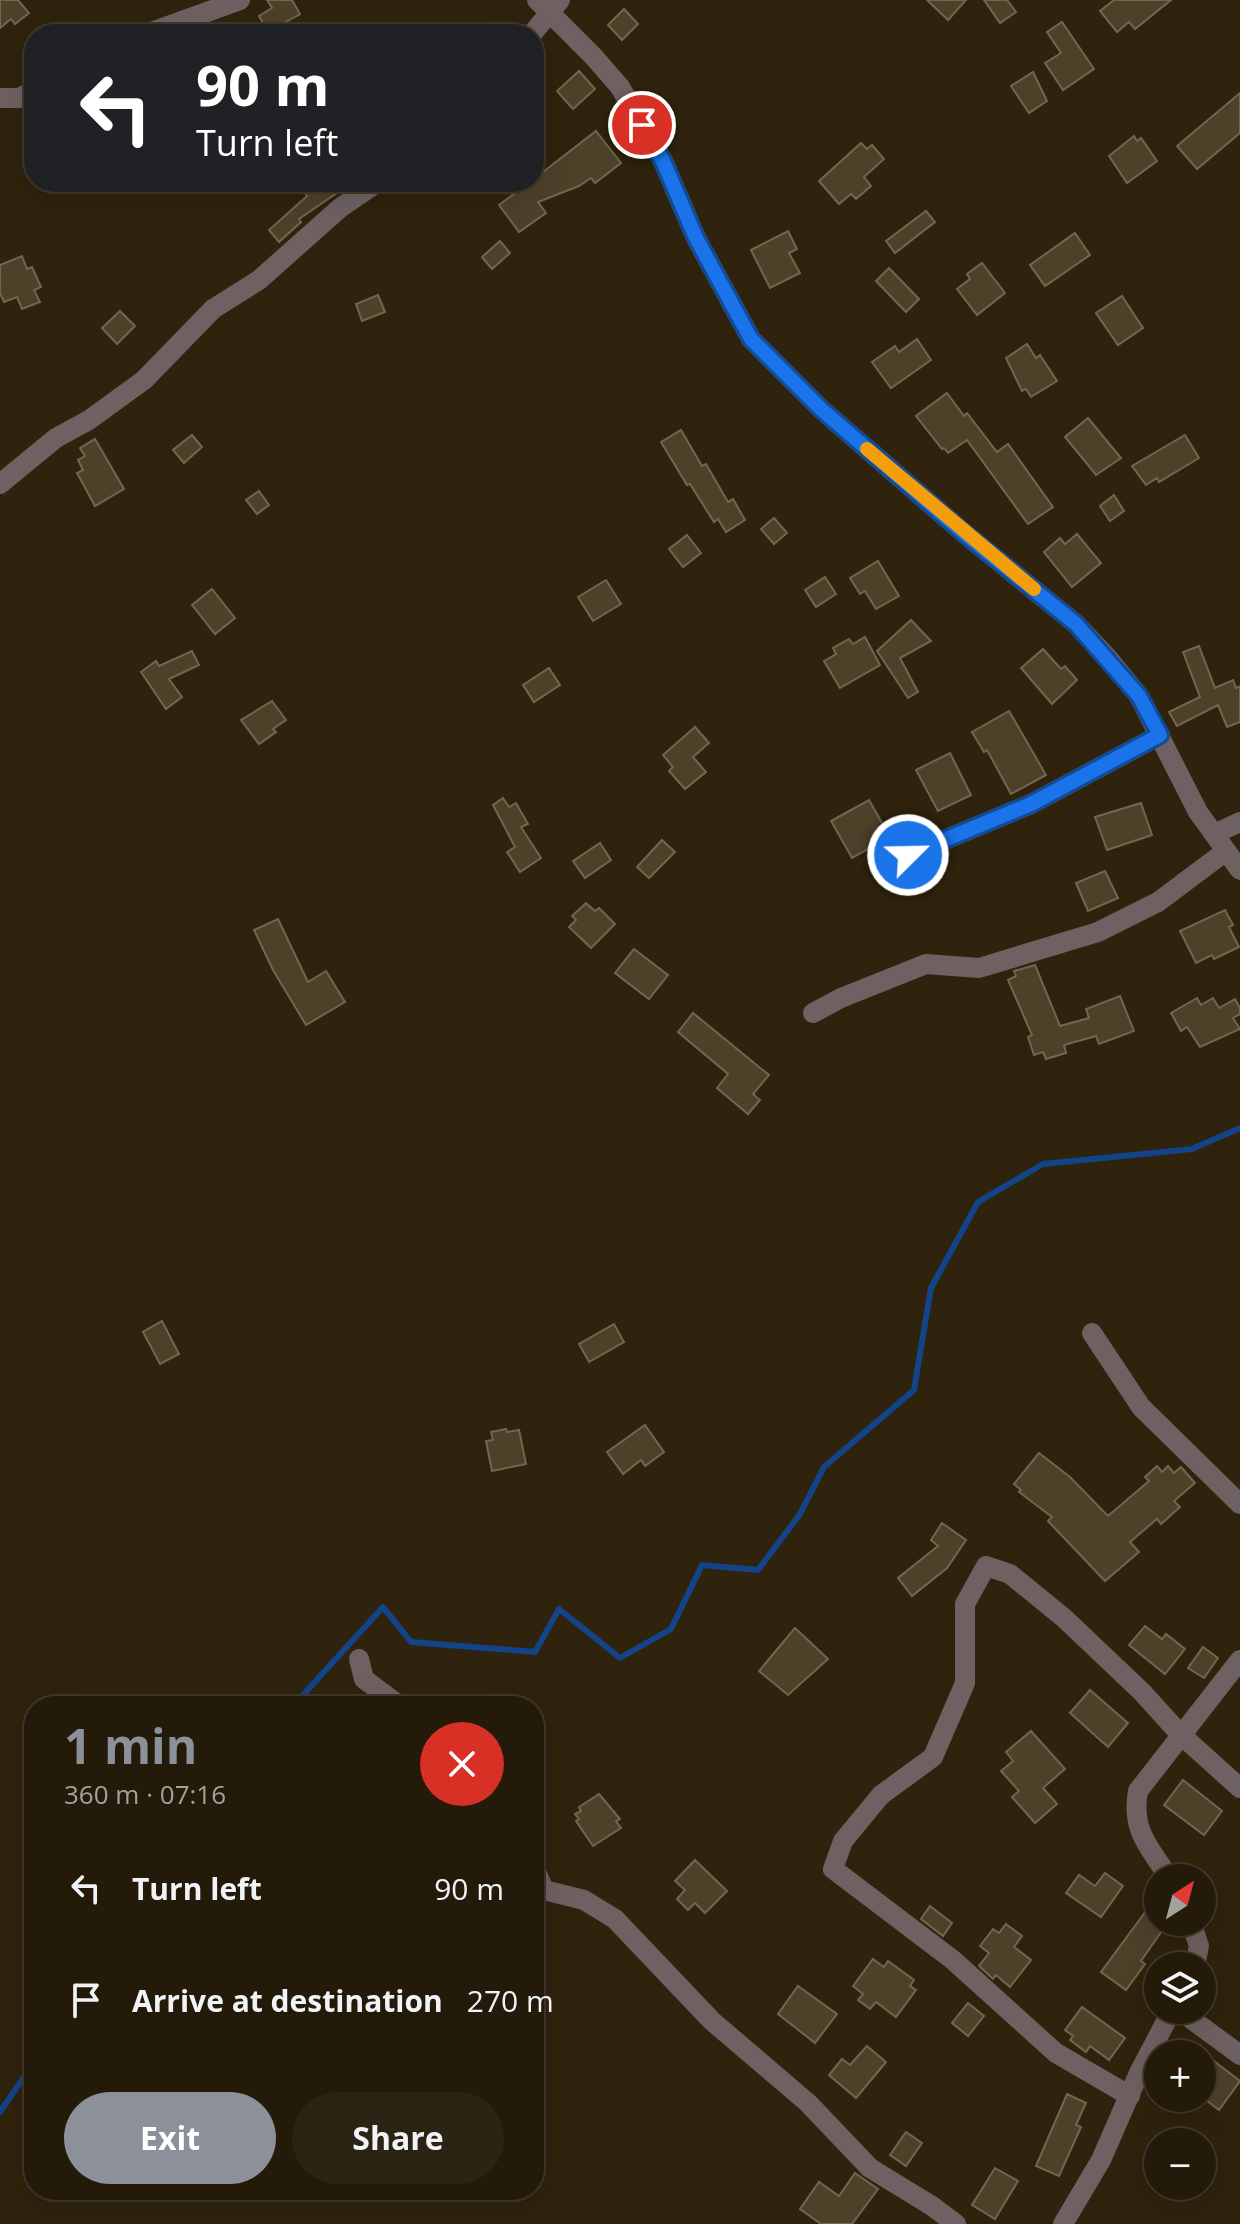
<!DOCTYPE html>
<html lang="en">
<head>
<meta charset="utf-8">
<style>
	body { margin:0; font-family:"Open Sans",sans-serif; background:#2b2313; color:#f1f3f6; height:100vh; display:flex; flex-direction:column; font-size:30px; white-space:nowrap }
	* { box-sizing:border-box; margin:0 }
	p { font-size:26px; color:#a3a19c }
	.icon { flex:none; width:44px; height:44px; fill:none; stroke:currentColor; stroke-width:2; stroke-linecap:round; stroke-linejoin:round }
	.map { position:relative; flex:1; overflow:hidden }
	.side { position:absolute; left:24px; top:1696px; width:520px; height:504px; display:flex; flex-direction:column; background:#231a0a; border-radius:32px; box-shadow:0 8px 32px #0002,0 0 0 2px #40382b }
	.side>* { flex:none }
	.banner { position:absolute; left:24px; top:24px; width:520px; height:168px; border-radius:32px; box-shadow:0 8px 32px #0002,0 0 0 2px #40382b; background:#202124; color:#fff; overflow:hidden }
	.needle { width:52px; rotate:36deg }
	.controls { position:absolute; left:1144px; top:1864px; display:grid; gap:16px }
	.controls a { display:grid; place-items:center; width:72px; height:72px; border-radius:50%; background:#231a0a; box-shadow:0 8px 32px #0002,0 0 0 2px #40382b; font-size:40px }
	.pin { position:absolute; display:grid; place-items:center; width:68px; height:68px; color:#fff; margin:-34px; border:4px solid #fff; border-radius:50%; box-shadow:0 2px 8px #0007 }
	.me { position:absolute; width:88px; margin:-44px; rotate:67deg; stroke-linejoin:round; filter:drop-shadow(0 0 6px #0008) }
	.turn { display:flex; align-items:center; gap:28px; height:168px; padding:0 40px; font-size:36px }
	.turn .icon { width:104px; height:104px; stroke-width:2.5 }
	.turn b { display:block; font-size:56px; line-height:68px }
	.round { display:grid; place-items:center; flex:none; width:84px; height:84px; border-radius:42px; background:#2b2313 }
	.summary { display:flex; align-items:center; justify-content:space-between; height:136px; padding:0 40px }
	h1 { font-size:48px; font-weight:700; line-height:60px; color:#8c9099 }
	.action { display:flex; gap:16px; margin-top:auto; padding:16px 40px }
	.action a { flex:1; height:92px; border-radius:48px; background:#8c9099; color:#fff; font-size:32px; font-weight:700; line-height:92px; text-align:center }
	.action a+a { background:#2b2313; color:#f1f3f6 }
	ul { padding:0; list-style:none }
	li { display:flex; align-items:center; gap:24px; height:112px; padding:0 40px }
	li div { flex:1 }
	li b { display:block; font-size:30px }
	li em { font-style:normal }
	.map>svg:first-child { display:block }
</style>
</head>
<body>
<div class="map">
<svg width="1240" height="2224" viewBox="0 0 1240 2224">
	<rect width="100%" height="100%" fill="#2f230d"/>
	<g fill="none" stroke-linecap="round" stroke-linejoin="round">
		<g stroke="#134388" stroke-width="6">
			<path d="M306,1706L303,1695L383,1607L411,1642L535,1652L559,1609L620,1658L671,1629L702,1565L758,1570L800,1514L824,1467L914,1390L931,1288L978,1202L1043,1164L1192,1149L1240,1128"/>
			<path d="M0,2112L34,2062"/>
		</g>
	</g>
	<g fill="#4e412a" stroke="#73664e" stroke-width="2">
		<path d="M0,0H18L29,13L15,24L11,19L0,28Z"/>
		<path d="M267,0H292L300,14L268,32L259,16L272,8Z"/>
		<path d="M927,0H966L948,20Z"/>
		<path d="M984,0H1007L1016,12L1000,23Z"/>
		<path d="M1114,0H1171L1135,29L1129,22L1117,32L1100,11Z"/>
		<path d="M624,9L638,24L622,40L608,25Z"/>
		<path d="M1062,22L1094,69L1063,90L1045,63L1061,53L1047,32Z"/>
		<path d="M579,71L595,89L573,109L557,91Z"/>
		<path d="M1033,72L1047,101L1029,113L1011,86Z"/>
		<path d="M1240,93V133L1197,169L1177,146Z"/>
		<path d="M596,131L621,163L595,183L591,178L579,186L538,202L546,213L519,232L499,205L530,182H534V179Z"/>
		<path d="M1134,136L1137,141L1141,138L1157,161L1127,183L1109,156Z"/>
		<path d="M861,143L867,149L872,145L884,159L864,177L871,186L856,199L851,194L839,204L819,181Z"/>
		<path d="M297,182H353L299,219L301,222L279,242L269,230L307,196Z"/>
		<path d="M926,211L935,222L895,253L886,241Z"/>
		<path d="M788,231L797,249L789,253L800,273L770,288L751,250Z"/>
		<path d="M1075,233L1090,255L1045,286L1030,265Z"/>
		<path d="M500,241L510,253L492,269L482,257Z"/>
		<path d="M22,256L27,269L32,267L41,287L34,290L40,302L22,309L17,297L4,302L0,293V265Z"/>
		<path d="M982,263L1005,293L977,315L957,289L970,279L967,274Z"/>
		<path d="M889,268L919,299L906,312L876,281Z"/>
		<path d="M378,295L385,312L362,321L356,304Z"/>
		<path d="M1122,296L1143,328L1118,345L1096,313Z"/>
		<path d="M120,311L135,326L117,344L102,328Z"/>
		<path d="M917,339L931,360L891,388L872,362L895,346L899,352Z"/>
		<path d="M1027,344L1036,358L1040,355L1057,381L1031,397L1026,389L1022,391L1006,358Z"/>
		<path d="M947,393L964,416L967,413L997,452L1008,444L1053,507L1028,524L967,440L948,453L944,448L942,449L916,416Z"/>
		<path d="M1088,418L1121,458L1096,475L1065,437Z"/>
		<path d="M681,430L702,466L706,464L728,502L733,499L745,520L726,532L718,519L714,522L690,484L687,485L661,442Z"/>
		<path d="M192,435L202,447L184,463L173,450Z"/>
		<path d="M1185,435L1199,458L1159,482L1157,478L1146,485L1132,466Z"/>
		<path d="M95,439L124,489L95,506L77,473L83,470L78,460L85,456L80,448Z"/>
		<path d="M259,491L269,505L257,514L246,500Z"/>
		<path d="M1114,495L1124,511L1110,521L1100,506Z"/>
		<path d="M774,518L787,533L774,544L761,529Z"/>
		<path d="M1077,534L1101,563L1072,587L1044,552L1060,538L1065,544Z"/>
		<path d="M687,535L701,553L683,567L669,549Z"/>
		<path d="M878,561L899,596L876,609L865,591L860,594L850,578Z"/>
		<path d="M825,577L836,594L816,607L805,590Z"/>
		<path d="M606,580L621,604L593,621L578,597Z"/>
		<path d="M212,589L235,618L215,634L192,605Z"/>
		<path d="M911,620L931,641L900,658L918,692L908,698L877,651Z"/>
		<path d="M865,637L880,665L840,688L824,661L836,654L833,648L849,639L853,644Z"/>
		<path d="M1199,646L1215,688L1233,680L1236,688L1240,686V722L1227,727L1218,705L1177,726L1169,712L1200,697L1183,652Z"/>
		<path d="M1043,649L1061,669L1065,666L1077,680L1052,704L1021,668Z"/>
		<path d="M192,651L199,665L169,679L182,697L166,709L141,672L156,661L159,666Z"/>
		<path d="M549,668L560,685L534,702L523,685Z"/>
		<path d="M272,701L286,720L273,729L276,732L259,744L241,720Z"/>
		<path d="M1009,711L1046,775L1011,794L987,750L984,752L972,732Z"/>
		<path d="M695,727L709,743L693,757L706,772L685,789L669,771L673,767L663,755Z"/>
		<path d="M950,753L971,795L938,811L916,770Z"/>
		<path d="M503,798L509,807L516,803L528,824L521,827L541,858L520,872L507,852L515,847L493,805Z"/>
		<path d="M869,800L890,837L852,858L831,821Z"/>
		<path d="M1141,803L1152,835L1107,850L1095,817Z"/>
		<path d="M662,840L675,852L649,878L637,867Z"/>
		<path d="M600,843L611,860L585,878L573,861Z"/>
		<path d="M1105,871L1118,898L1088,911L1076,883Z"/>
		<path d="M586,903L595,911L599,908L615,924L591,948L569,927L576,920L572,916Z"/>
		<path d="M1225,910L1233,925L1229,927L1239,947L1214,959L1212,955L1196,963L1180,931Z"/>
		<path d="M278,919L308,982L326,971L345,1002L306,1025L273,970L254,930Z"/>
		<path d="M634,949L668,975L649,999L615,973Z"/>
		<path d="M1035,965L1060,1026L1089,1018L1086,1009L1120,996L1134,1031L1099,1044L1096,1036L1064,1045L1066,1053L1046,1059L1043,1052L1034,1055L1028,1037L1032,1035L1008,980L1016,976L1014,971Z"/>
		<path d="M1197,998L1201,1005L1213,998L1219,1008L1235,999L1240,1008V1014L1233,1018L1240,1029L1200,1047L1187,1027L1181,1031L1171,1013Z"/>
		<path d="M693,1013L769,1075L753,1094L760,1100L748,1114L717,1088L728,1074L678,1032Z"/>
		<path d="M162,1321L179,1354L160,1364L143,1332Z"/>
		<path d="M614,1324L624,1342L589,1362L579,1344Z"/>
		<path d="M645,1425L664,1452L645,1466L641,1460L623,1474L607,1452Z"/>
		<path d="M506,1429L507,1432L519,1430L526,1464L492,1471L486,1441L493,1440L491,1432Z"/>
		<path d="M1039,1453L1070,1477L1108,1516L1149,1481L1145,1477L1157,1466L1162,1472L1168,1466L1174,1473L1181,1467L1195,1483L1174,1501L1180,1507L1161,1524L1157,1519L1130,1542L1139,1552L1105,1581L1048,1521L1052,1517L1019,1492L1021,1490L1014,1484Z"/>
		<path d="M942,1523L966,1540L947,1568L912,1596L898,1578L938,1546L931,1540Z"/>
		<path d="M1145,1626L1162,1639L1166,1634L1185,1649L1165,1674L1129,1645Z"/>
		<path d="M795,1628L828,1659L788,1695L759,1671Z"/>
		<path d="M1203,1647L1218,1658L1204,1678L1188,1668Z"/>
		<path d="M1090,1690L1128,1723L1108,1747L1070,1713Z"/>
		<path d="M1031,1731L1065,1769L1043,1788L1057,1804L1035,1823L1012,1797L1019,1791L1001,1771L1013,1761L1006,1752Z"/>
		<path d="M1183,1780L1222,1811L1204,1835L1164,1805Z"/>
		<path d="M599,1794L620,1819L616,1821L621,1828L593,1846L576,1821L579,1819L575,1814L581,1811L579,1807Z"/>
		<path d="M695,1860L727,1891L705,1913L695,1903L688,1910L677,1899L685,1890L675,1881Z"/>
		<path d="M1105,1873L1123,1886L1101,1917L1066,1893L1079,1875L1095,1886Z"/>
		<path d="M930,1906L952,1923L943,1936L921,1919Z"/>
		<path d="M1146,1911L1158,1922L1166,1925L1141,1961L1145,1964L1126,1990L1101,1972Z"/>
		<path d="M1006,1924L1022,1936L1014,1947L1031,1960L1010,1987L996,1975L993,1979L979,1966L989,1953L980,1946L993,1929L999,1933Z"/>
		<path d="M873,1959L884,1967L888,1961L914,1980L910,1986L916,1990L896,2017L876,2002L870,2009L858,2000L863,1994L853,1986Z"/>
		<path d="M798,1986L837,2014L815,2043L778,2014Z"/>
		<path d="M968,2003L984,2016L968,2036L952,2023Z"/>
		<path d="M1082,2007L1125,2038L1109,2060L1090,2046L1086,2052L1070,2040L1073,2036L1065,2030Z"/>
		<path d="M867,2046L886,2062L856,2098L829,2075L842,2059L850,2065Z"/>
		<path d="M1202,2052L1240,2081L1219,2110L1202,2097Z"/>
		<path d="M1067,2094L1086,2103L1076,2125L1081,2127L1059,2176L1036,2166Z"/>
		<path d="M906,2132L922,2143L906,2166L890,2155Z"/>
		<path d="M995,2168L1018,2181L995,2219L972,2205Z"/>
		<path d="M855,2173L878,2189L852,2224H821L800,2209L819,2182L839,2196Z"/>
	</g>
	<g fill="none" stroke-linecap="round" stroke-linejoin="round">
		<g stroke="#6f6161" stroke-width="20">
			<path d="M537,0L594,57L620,87L663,161L696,238L751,339L821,409L965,534L1076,624L1107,657L1139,696L1198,812L1240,870"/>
			<path d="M146,34L240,0"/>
			<path d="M532,34L560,0"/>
			<path d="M0,98H19L34,90"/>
			<path d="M0,484L56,438L89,420L144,380L213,309L259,280L340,208L378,182"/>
			<path d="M1214,834L1240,822"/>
			<path d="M908,855L1031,804L1160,735"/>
			<path d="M813,1013L841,998L926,964L979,968L1098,932L1158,902L1226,851"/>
			<path d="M1092,1333L1141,1407L1240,1504"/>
			<path d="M359,1659L364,1679L400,1706"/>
			<path d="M534,1867L544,1890L584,1900L615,1919L712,2021L808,2103L870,2168L932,2206L956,2224"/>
			<path d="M1169,1878C1149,1846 1131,1831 1138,1791L1240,1660"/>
			<path d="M1191,1922L1199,1946L1195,1966"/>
			<path d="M1179,2010L1240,2055"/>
			<path d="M1130,2096L1056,2053L953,1960L833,1869L843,1841L881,1795L933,1757L965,1683V1604L986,1566L1010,1574L1064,1618L1142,1692L1180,1734L1240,1788"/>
			<path d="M1063,2224L1101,2160L1139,2073L1172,2010"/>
		</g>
	</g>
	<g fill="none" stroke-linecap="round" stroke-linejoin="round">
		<defs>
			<path id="route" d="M642,125L663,161L696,238L751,339L821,409L965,534L1076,624L1139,696L1160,735L1031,804L908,855"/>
		</defs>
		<use href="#route" stroke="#114b97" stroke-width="20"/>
		<use href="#route" stroke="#1a73e8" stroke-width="14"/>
		<path stroke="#f59e0b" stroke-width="14" d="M867,449L1034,589"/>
	</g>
</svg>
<div class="controls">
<a><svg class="needle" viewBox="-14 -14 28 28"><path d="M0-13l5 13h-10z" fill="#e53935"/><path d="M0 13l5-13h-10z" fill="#a3a19c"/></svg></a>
<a><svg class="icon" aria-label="layers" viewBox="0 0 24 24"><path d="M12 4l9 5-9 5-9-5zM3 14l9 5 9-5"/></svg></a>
<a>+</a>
<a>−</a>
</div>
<div class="pin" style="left:642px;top:125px;background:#d93025"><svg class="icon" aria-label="arrive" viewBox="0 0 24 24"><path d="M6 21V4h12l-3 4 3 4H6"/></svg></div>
<svg class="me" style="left:908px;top:855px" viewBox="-20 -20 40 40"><circle r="17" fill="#1a73e8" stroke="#fff" stroke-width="3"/><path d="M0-11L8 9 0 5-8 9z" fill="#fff"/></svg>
<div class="banner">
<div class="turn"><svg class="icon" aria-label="left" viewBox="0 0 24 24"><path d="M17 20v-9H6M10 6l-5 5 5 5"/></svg><div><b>90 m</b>Turn left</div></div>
</div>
<section class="side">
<div class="summary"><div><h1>1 min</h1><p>360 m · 07:16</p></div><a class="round" style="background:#d93025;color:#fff"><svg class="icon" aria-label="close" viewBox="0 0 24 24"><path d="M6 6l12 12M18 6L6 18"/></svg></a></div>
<ul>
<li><svg class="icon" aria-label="left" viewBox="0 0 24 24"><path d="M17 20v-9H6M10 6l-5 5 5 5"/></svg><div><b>Turn left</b></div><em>90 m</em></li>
<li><svg class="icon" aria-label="arrive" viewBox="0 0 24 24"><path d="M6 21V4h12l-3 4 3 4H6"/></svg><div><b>Arrive at destination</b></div><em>270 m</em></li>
</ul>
<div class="action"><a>Exit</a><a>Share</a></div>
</section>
</div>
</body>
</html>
